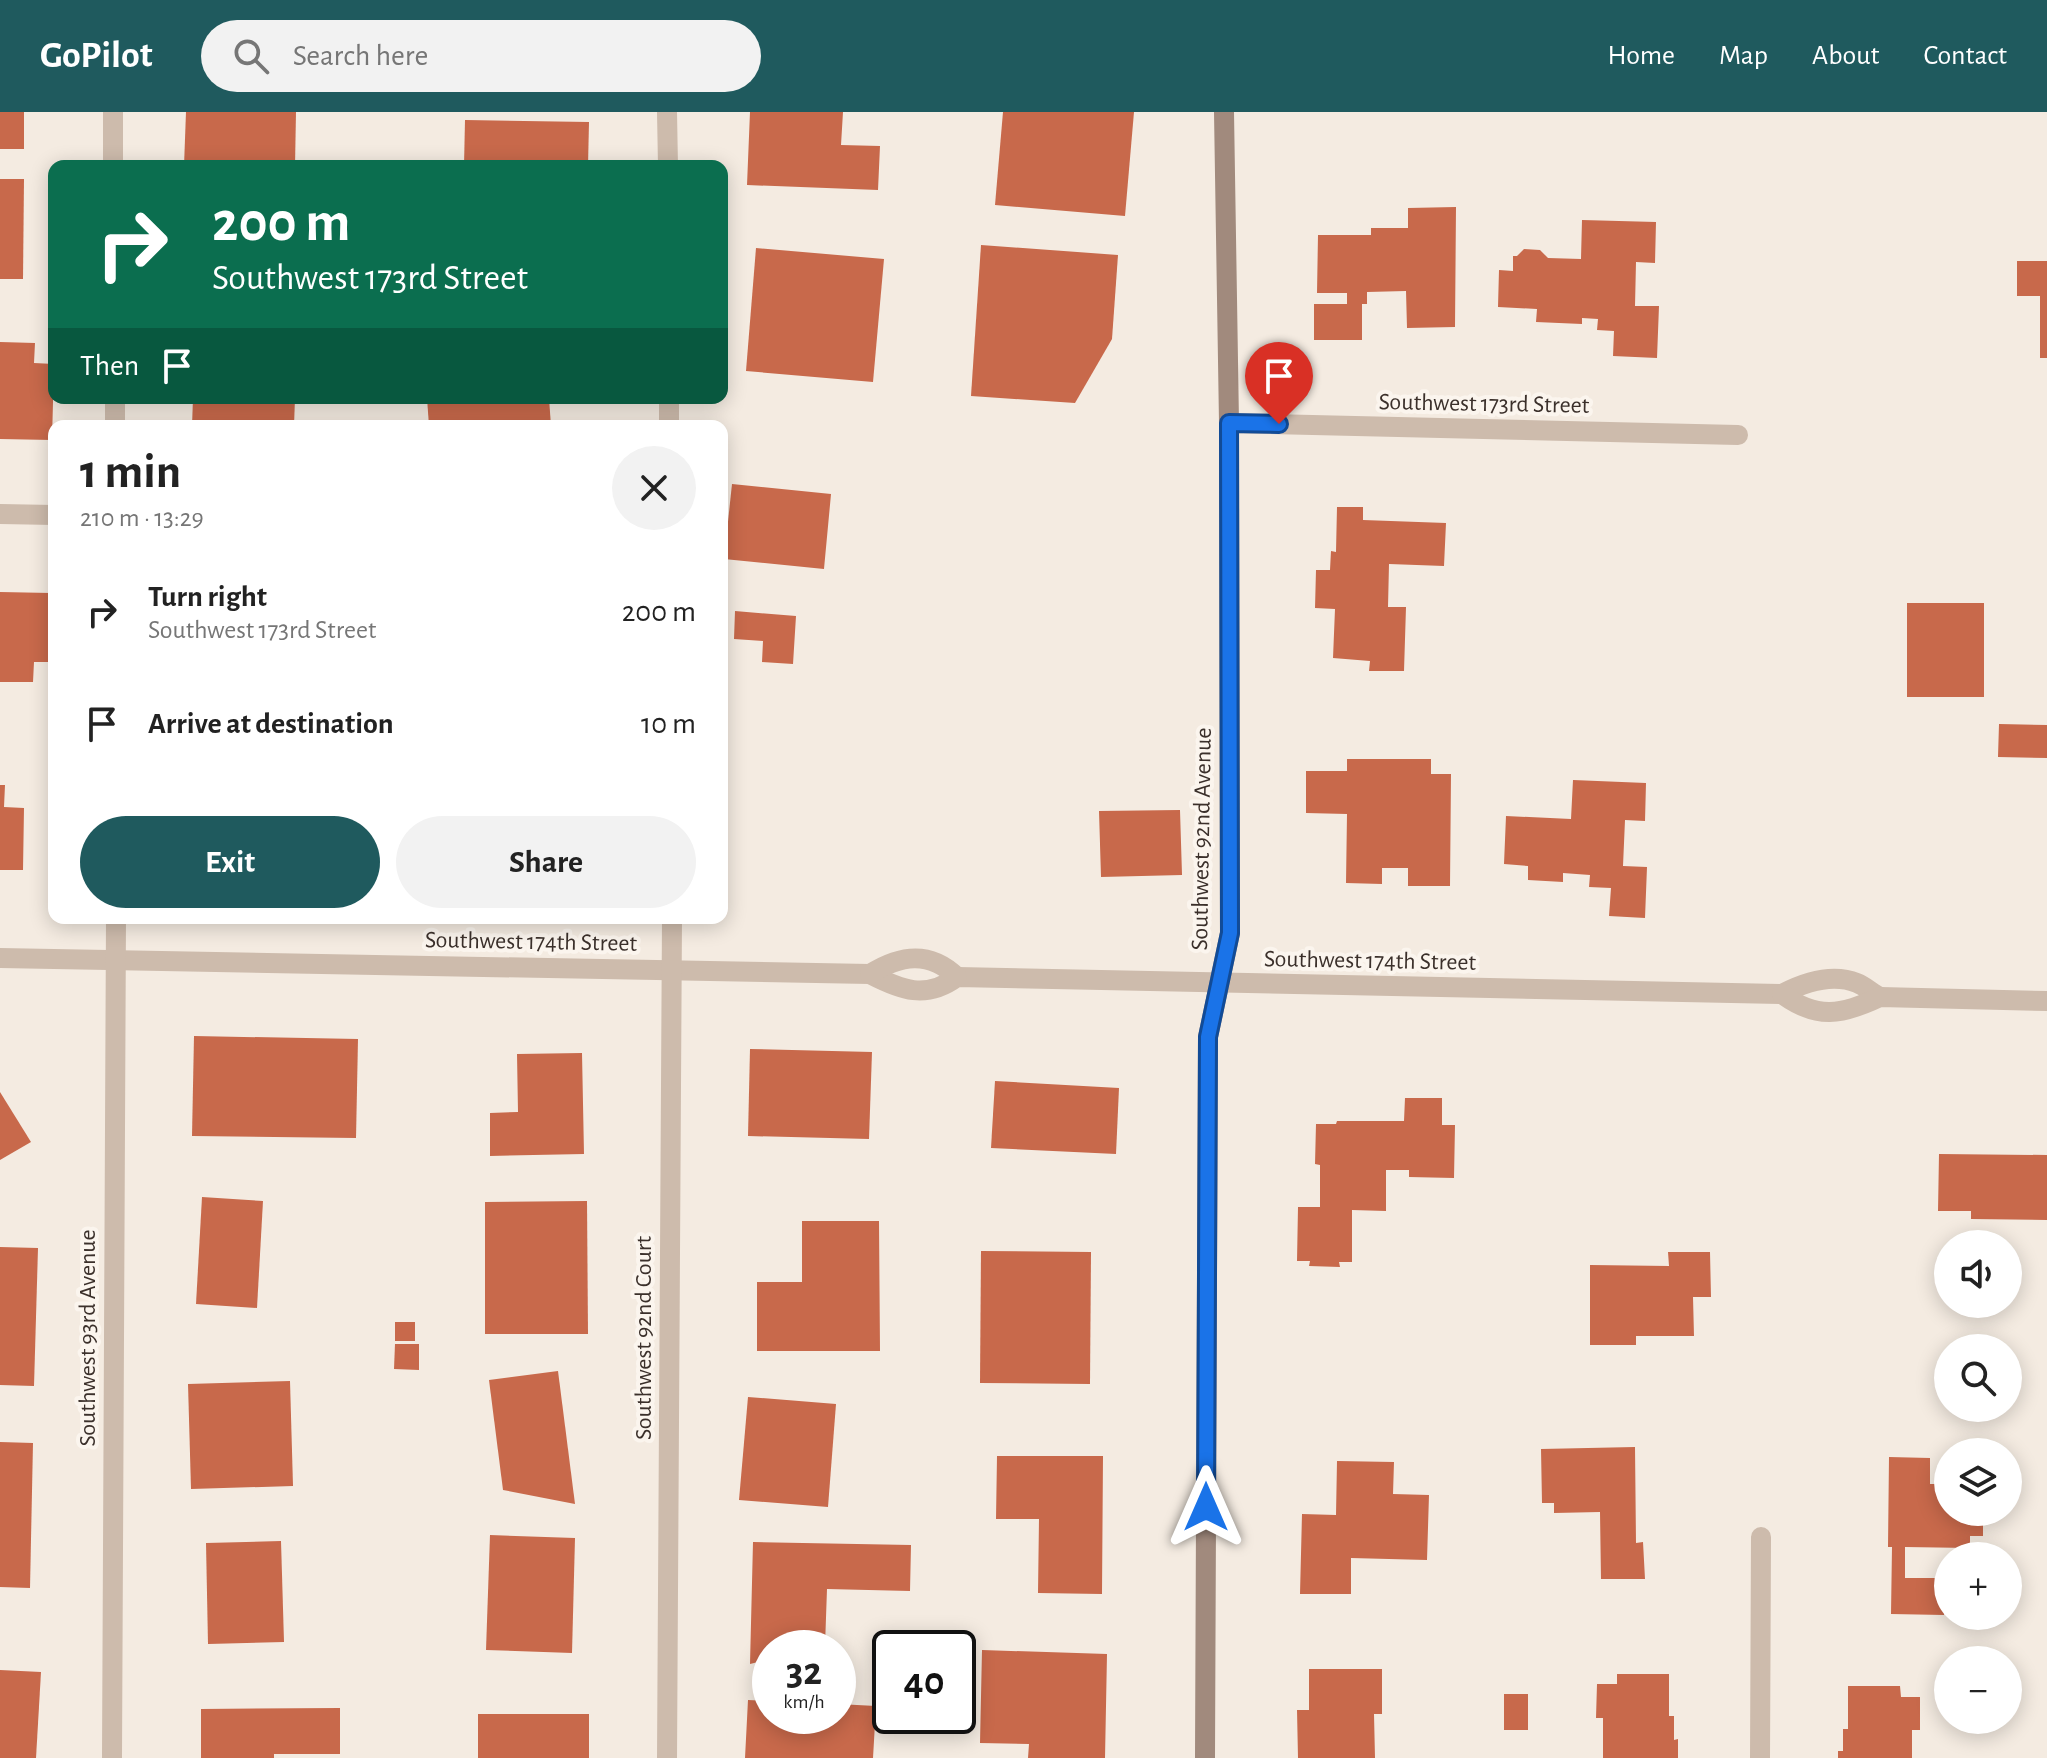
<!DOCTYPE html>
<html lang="en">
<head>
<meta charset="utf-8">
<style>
	body { margin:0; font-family:"Alegreya Sans",sans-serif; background:#f2f2f2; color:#222; height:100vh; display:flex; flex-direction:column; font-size:30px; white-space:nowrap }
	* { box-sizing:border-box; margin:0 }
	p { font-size:26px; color:#767676 }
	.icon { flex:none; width:44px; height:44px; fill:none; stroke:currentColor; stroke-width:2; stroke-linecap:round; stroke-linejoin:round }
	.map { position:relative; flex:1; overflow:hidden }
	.sheet { position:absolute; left:48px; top:308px; width:680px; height:504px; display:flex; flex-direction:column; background:#fff; border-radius:16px; box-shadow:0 4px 20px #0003 }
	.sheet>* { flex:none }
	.banner { position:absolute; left:48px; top:48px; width:680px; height:244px; border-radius:16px; box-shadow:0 4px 20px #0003; background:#0b6e4f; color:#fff; overflow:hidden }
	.buttons { position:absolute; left:1934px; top:1118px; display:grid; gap:16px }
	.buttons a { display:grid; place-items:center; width:88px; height:88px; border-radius:50%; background:#fff; box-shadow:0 4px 20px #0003; font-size:40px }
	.speed { position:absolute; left:752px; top:1518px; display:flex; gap:16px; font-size:40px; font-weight:700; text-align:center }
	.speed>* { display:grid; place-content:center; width:104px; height:104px; border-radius:50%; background:#fff; box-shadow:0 4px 20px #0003; line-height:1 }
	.speed small { font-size:20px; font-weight:400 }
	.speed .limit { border:4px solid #111; border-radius:12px; background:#fff; color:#111 }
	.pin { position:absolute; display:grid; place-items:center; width:68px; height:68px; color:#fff; margin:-82px -34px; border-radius:50% 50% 50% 0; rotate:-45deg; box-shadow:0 0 8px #0007 }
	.pin .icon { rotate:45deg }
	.me { position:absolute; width:88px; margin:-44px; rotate:0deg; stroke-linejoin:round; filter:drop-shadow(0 0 6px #0008) }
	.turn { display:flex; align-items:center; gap:28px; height:168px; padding:0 32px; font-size:36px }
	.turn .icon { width:104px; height:104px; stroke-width:2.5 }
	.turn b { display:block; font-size:56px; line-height:68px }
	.then { display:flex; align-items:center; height:76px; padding:0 32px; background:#0003; gap:16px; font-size:30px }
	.round { display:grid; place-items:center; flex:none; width:84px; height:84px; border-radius:42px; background:#f2f2f2 }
	.headline { display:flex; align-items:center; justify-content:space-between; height:136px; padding:0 32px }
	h1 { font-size:48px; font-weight:700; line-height:60px }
	.primary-button { display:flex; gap:16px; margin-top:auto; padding:16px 32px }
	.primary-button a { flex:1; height:92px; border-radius:48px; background:#1f5a5e; color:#fff; font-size:32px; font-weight:700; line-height:92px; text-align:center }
	.primary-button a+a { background:#f2f2f2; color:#222 }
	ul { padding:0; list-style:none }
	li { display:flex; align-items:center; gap:24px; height:112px; padding:0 32px }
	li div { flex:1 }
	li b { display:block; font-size:30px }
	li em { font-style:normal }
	header { display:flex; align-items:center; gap:48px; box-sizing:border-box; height:112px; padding:0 40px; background:#1f5a5e; color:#fff }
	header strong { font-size:38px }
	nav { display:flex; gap:44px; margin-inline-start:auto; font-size:28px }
	.search { width:560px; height:72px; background:#f2f2f2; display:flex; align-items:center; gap:20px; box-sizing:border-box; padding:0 28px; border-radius:44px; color:#767676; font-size:30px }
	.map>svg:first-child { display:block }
</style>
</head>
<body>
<header>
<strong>GoPilot</strong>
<div class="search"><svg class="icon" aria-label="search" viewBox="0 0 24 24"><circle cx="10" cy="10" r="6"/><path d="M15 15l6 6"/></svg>Search here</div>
<nav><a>Home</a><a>Map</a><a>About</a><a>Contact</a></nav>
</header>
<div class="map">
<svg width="2047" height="1646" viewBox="0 0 2047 1646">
	<rect width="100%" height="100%" fill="#f4ebe1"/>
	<g fill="#c8694b">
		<rect x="0" y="0" width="24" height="37"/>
		<path d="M186,0H296L295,54H184Z"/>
		<path d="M750,0H843L841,33L880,34L878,78L747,73Z"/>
		<path d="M1003,0H1134L1125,104L995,93Z"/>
		<path d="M465,8L589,10L588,54H464Z"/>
		<path d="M0,67H24L23,167H0Z"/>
		<path d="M1456,95L1455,215L1407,216L1406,179L1367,180V192H1362V228H1314V192H1347V181H1317L1318,123H1371V116H1408V96Z"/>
		<path d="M1582,108L1656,110L1655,151L1636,150L1635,194H1659L1657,246L1613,244L1614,219L1597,218L1598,207L1582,206V212L1536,210L1537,197L1498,195L1499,158L1513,159V144H1517L1524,137L1540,138L1548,146L1581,147Z"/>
		<path d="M981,133L1118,143L1112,227L1075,291L971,284Z"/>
		<path d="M756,136L884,147L873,270L746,259Z"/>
		<path d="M2017,149H2047V246H2040V184H2017Z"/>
		<path d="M0,230L35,231L34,251L54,252L52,328L0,327Z"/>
		<path d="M193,286H295L294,314H192Z"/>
		<path d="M427,286H549L551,314H429Z"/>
		<path d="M732,372L831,382L824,457L724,447Z"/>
		<path d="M1337,395H1363V408L1446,411L1444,454L1389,452L1388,495H1406L1404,559H1369L1370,549L1333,546L1335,497L1315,496L1316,458H1330L1331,439L1336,440Z"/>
		<path d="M0,480L51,481L50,550H34L33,570H0Z"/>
		<rect x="1907" y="491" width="77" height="94"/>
		<path d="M735,499L796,504L793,552L762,550L763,529L734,527Z"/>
		<path d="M1999,612L2047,613V646L1998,645Z"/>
		<path d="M1347,647H1431V662H1451L1450,774H1408V756H1382V772L1346,771L1347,702L1306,701V659H1347Z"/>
		<path d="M1573,668L1646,671L1645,709L1625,708L1623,754L1647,755L1645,806L1609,804L1611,776L1589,775L1590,763L1563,761V770L1528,768V754L1504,752L1506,704L1571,707Z"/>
		<path d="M0,673H5L4,695L24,696L23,758H0Z"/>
		<path d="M1180,698L1182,763L1101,765L1099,699Z"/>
		<path d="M194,924L358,927L356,1026L192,1024Z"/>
		<path d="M750,937L872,940L869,1027L748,1024Z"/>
		<path d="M582,941L584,1042L490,1044V1001L518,1000L517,942Z"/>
		<path d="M995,969L1119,976L1116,1042L991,1036Z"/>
		<path d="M0,980L31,1030L0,1048Z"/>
		<path d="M1405,986H1442V1013H1455L1454,1066L1409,1065V1058H1386V1099L1352,1098V1150H1339L1340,1155L1309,1154L1310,1149H1297L1298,1095H1320V1053L1315,1052L1316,1012H1336L1337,1009H1404Z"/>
		<path d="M1939,1042L2047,1043V1108L1971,1107V1099H1938Z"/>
		<path d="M202,1085L263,1089L257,1196L196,1192Z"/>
		<path d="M587,1089L588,1222H485V1090Z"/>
		<path d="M802,1109H879L880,1239H757V1170H802Z"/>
		<path d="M0,1135L38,1136L34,1274L0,1273Z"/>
		<path d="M981,1139L1091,1140L1090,1272L980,1271Z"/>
		<path d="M1668,1140H1710L1711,1185H1693L1694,1224H1636V1233H1590V1153L1669,1154Z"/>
		<rect x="395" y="1210" width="20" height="19"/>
		<path d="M395,1232H419V1258L394,1257Z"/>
		<path d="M558,1259L575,1392L503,1378L489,1268Z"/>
		<path d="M290,1269L293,1374L191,1377L188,1272Z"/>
		<path d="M748,1285L836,1292L828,1395L739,1388Z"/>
		<path d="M0,1330L33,1331L30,1476L0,1475Z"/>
		<path d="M1635,1335L1636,1431L1643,1430L1645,1467H1601L1600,1400L1554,1401V1391H1542L1541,1337Z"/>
		<path d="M997,1344H1103L1102,1482L1038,1481L1039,1407H996Z"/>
		<path d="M1889,1345L1930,1346V1372H1948V1400H1983V1424H1970V1436L1905,1435V1466H1944V1503L1891,1502L1892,1435H1888Z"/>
		<path d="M1337,1349L1394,1350L1393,1382L1429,1383L1427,1448L1351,1446V1482H1300L1302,1402L1336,1403Z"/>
		<path d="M490,1423L575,1426L572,1541L486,1538Z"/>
		<path d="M281,1429L284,1530L208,1532L206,1431Z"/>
		<path d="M753,1430L911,1433L910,1479L827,1477L825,1534L770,1536V1547L750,1552Z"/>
		<path d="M982,1538L1107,1542L1105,1646H1028L1029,1632L980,1631Z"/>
		<path d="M1309,1557H1382V1602H1374L1375,1646H1298L1297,1598H1309Z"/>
		<path d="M0,1558L41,1560L36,1646H0Z"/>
		<path d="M1617,1562H1669V1604H1674V1628L1678,1627V1646H1603V1606H1596L1597,1572H1617Z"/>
		<path d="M1848,1574H1900L1901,1585H1920V1618H1912V1646H1838V1639H1843V1617H1848Z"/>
		<rect x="1504" y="1582" width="24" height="36"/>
		<path d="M748,1588L770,1589V1604H838V1592L876,1594L873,1646H745Z"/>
		<path d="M340,1596V1642H274V1646H201V1597Z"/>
		<rect x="478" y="1602" width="111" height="44"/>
	</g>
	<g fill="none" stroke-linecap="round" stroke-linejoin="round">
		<g stroke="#cdbbac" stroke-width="20">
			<path d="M113,0V54"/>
			<path d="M667,0L668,54"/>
			<path d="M115,286V314"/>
			<path d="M669,286V314"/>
			<path d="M1229,311L1738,323"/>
			<path d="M0,402L54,403"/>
			<path d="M0,846L870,862C901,878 926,888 957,865L1782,882C1805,870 1832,861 1857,871C1865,874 1872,881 1880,885"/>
			<path d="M870,862C900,843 929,838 957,865"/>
			<path d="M1782,882C1817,908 1842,903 1880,885L2047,889"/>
			<path d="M112,1646L116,806"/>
			<path d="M667,1646L672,806"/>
			<path d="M1760,1646L1761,1425"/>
		</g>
		<path stroke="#a18a7d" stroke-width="20" d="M1205,1646L1208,925L1230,821L1229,311L1224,0"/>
	</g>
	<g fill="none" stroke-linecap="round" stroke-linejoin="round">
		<defs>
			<path id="route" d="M1206,1395L1208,925L1230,821L1229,311L1279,312"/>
		</defs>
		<use href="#route" stroke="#114b97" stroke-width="20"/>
		<use href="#route" stroke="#1a73e8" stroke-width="14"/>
	</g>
	<g text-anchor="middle" stroke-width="8" stroke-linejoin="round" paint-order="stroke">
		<g font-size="24" fill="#3b302b" stroke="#fbf5ee">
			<text transform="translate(1484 291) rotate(1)" y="8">Southwest 173rd Street</text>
			<text transform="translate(1201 727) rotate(-89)" y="8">Southwest 92nd Avenue</text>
			<text transform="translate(531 829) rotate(1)" y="8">Southwest 174th Street</text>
			<text transform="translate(1370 848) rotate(1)" y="8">Southwest 174th Street</text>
			<text transform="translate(87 1226) rotate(-90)" y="8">Southwest 93rd Avenue</text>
			<text transform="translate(643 1226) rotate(-90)" y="8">Southwest 92nd Court</text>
		</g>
	</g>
</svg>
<div class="buttons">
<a><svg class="icon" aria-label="sound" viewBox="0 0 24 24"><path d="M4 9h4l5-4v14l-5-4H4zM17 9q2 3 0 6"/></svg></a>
<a><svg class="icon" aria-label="search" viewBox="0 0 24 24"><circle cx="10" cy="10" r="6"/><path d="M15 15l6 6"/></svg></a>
<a><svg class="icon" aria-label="layers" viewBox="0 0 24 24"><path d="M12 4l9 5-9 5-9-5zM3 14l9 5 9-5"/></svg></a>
<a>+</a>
<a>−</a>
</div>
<div class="speed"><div>32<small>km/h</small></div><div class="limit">40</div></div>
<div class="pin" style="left:1279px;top:312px;background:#d93025"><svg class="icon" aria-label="arrive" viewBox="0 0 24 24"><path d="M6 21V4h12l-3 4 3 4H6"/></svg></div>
<svg class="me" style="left:1206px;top:1395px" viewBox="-20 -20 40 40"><path d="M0-17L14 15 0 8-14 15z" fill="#1a73e8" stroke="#fff" stroke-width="4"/></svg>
<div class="banner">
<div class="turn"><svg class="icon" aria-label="right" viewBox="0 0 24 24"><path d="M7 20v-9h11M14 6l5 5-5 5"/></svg><div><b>200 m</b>Southwest 173rd Street</div></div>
<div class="then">Then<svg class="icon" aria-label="arrive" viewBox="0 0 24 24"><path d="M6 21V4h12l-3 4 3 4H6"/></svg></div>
</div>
<section class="sheet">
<div class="headline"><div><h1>1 min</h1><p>210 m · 13:29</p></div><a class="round"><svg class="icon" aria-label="close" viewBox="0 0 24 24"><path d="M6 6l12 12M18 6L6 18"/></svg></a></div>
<ul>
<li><svg class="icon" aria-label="right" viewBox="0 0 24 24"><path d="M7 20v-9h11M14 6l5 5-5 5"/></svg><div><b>Turn right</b><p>Southwest 173rd Street</p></div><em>200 m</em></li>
<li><svg class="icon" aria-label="arrive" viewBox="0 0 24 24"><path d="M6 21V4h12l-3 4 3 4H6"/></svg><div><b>Arrive at destination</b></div><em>10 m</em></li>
</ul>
<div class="primary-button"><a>Exit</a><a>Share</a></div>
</section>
</div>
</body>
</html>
